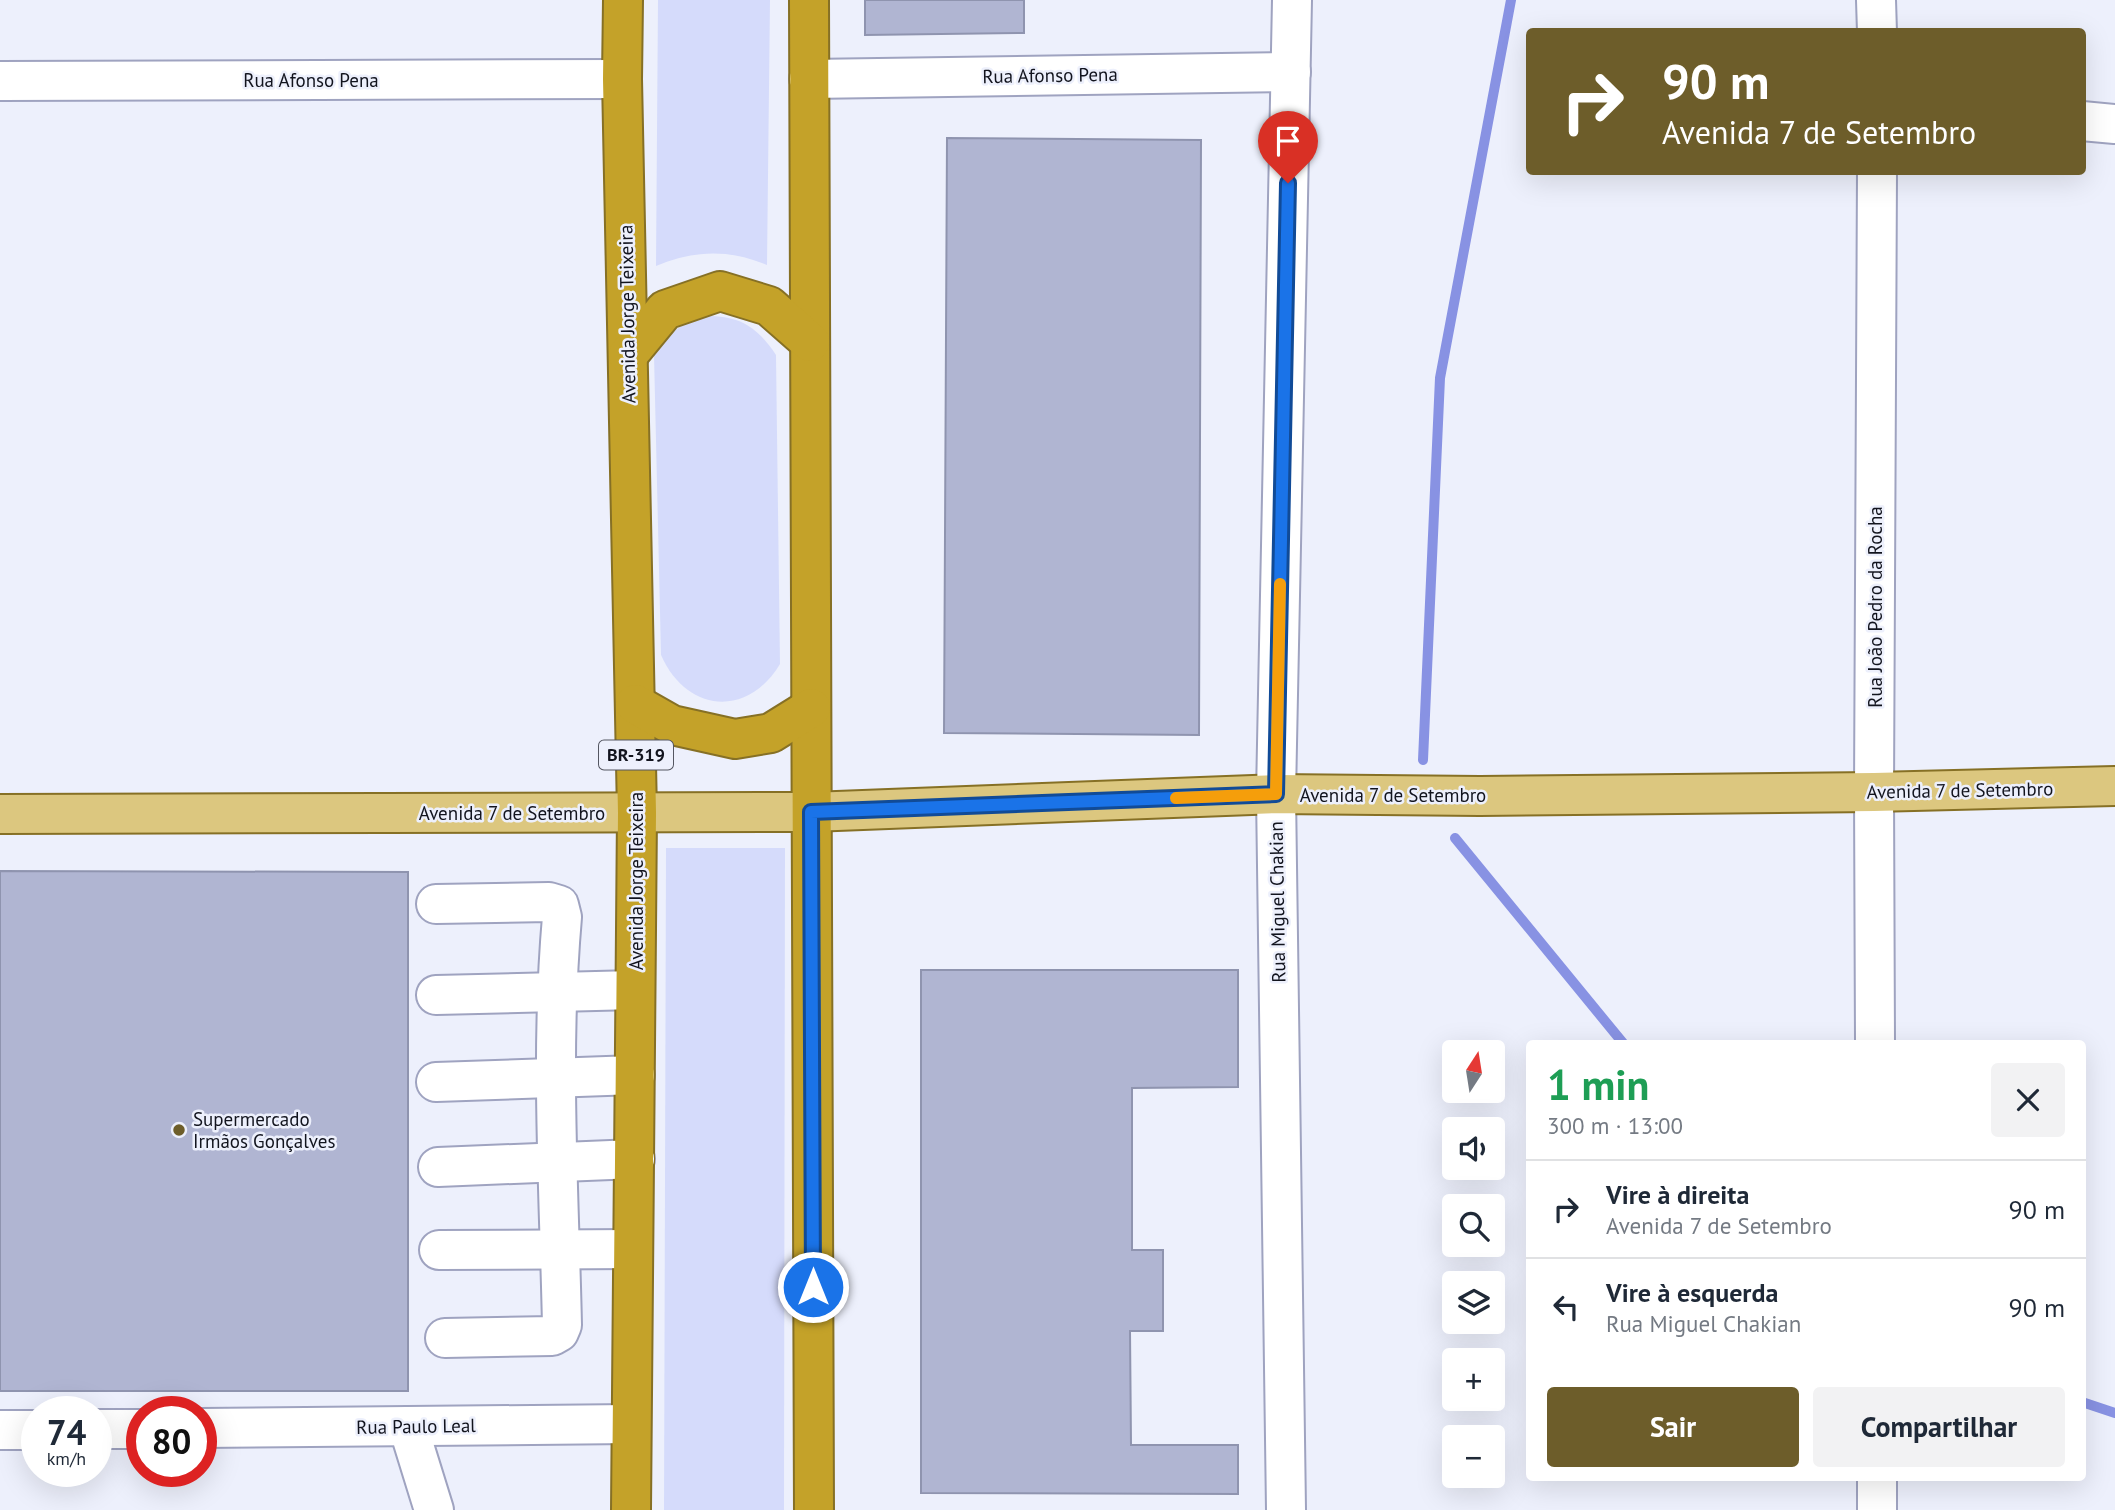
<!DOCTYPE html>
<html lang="pt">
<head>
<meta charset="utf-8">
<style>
	body { margin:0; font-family:"PT Sans",sans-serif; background:#f2f2f3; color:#1f2937; height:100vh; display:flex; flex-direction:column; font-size:26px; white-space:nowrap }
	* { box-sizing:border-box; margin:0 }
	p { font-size:23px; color:#747a83 }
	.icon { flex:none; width:38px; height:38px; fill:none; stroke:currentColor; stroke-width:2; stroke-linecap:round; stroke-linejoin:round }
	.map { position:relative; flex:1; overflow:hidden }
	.sheet { position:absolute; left:1526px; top:1040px; width:560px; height:441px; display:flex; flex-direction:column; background:#fff; border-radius:7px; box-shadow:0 7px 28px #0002 }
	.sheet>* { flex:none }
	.banner { position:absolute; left:1526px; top:28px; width:560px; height:147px; border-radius:7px; box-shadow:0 7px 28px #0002; background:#6d5d2a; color:#fff; overflow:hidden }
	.needle { width:46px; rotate:12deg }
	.tools { position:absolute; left:1442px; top:1040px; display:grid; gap:14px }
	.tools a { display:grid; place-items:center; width:63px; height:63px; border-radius:7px; background:#fff; box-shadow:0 7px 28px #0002; font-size:35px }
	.speed { position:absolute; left:21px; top:1396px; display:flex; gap:14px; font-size:35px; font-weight:700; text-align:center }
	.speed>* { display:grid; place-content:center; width:91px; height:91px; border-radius:50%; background:#fff; box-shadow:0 7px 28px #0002; line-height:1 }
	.speed small { font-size:18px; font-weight:400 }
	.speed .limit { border:10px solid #d22; background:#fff; color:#111 }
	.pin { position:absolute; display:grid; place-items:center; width:60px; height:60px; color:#fff; margin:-72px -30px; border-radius:50% 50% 50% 0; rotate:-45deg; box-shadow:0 0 7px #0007 }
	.pin .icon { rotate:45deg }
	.me { position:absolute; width:77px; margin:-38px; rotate:0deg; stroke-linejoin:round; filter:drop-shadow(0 0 5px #0008) }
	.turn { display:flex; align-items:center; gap:24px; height:147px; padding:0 21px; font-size:32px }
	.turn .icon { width:91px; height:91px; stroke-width:2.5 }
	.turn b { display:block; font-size:49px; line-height:60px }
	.round { display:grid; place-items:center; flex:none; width:74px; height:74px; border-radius:7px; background:#f2f2f3 }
	.summary { display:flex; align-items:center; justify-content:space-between; height:119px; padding:0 21px }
	h1 { font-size:42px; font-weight:800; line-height:52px; color:#1e9e55 }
	.action { display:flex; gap:14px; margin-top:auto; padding:14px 21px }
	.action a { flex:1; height:80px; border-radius:7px; background:#6d5d2a; color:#fff; font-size:28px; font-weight:800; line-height:80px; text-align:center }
	.action a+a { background:#f2f2f3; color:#1f2937 }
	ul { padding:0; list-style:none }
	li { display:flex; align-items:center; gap:21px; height:98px; padding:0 21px; border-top:2px solid #e0e1e3 }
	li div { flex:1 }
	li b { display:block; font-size:26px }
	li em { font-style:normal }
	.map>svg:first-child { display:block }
</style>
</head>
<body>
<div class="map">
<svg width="2115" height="1510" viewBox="0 0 2115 1510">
	<rect width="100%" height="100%" fill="#edf0fc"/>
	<g fill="#d5dbfb">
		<path d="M658,0H770L767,265C729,249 694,250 656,266Z"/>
		<path d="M702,316C738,315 756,325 776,355L780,664C747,719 686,712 661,655L654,355C666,335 680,324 702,316Z"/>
		<path d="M666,848H785L784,1510H664Z"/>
	</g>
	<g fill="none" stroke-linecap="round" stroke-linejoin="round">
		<g stroke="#8892e3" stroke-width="10">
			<path d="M1423,760L1440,378L1511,0"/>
			<path d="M1455,838L1623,1043"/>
			<path d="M2082,1402L2115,1413"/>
		</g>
	</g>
	<g fill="#b0b5d2" stroke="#8f94af" stroke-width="2">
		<path d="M865,0H1024V33L865,35Z"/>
		<path d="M947,138L1201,140L1199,735L944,733Z"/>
		<path d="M0,871L408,872V1391H0Z"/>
		<path d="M921,970H1238V1087L1132,1088V1250H1163V1331H1130L1131,1445H1238V1494L921,1493Z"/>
	</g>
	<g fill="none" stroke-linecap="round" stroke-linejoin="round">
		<defs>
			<g id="minor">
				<path d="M1876,0L1877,32"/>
				<path d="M809,79L1291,72"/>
				<path d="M0,81L622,79"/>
				<path d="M2082,121L2115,124"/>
				<path d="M436,904L549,902L559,905L562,917C550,1053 559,1189 562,1325L559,1332L552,1336L445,1338"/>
				<path d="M436,995L635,990"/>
				<path d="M1875,1043L1874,792L1877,172"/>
				<path d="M436,1082L635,1075"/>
				<path d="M438,1167L635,1159"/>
				<path d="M439,1250L633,1249"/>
				<path d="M408,1426L434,1510"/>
				<path d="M201,1428L631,1424"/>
				<path d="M96,1429H142"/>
				<path d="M0,1430H37"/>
				<path d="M1877,1477V1510"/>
				<path d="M1286,1510L1276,794L1292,0"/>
			</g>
			<path id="major" d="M0,814L811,812L1276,794L1480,796L1874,792L2115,786"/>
			<g id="highway">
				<path d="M623,0L622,79L637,813L631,1510"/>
				<path d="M809,0L814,1510"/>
				<path d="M628,355L665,310L720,291L769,306L810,342"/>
				<path d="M635,704L672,725L735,739L771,733L811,708"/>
			</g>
		</defs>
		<use href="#minor" stroke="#9fa3c0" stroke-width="42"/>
		<use href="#major" stroke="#867025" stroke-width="42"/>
		<use href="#highway" stroke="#867025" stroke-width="42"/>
		<use href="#minor" stroke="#fff" stroke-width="38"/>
		<use href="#major" stroke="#dcc77f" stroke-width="38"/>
		<use href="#highway" stroke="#c4a229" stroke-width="38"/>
	</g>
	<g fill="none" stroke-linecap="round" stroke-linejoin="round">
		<defs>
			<path id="route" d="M813,1287L811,812L1276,794L1288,183"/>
		</defs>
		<use href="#route" stroke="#114b97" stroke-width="18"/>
		<use href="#route" stroke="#1a73e8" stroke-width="12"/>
		<path stroke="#f59e0b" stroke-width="12" d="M1176,798L1276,794L1280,584"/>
	</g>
	<circle fill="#6d5d2a" stroke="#edf0fc" stroke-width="2.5" cx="179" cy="1130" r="7"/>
	<g text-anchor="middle" stroke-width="5" stroke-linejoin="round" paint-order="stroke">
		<rect fill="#edf0fc" stroke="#545661" stroke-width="2" x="599" y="740.5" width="74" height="29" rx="5"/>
		<g font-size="18" font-weight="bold" fill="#12141e">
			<text x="636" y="761">BR-319</text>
		</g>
		<g font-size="19" fill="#12141e" stroke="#edf0fc">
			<text transform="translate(1050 75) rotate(-1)" y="7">Rua Afonso Pena</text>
			<text x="311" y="87">Rua Afonso Pena</text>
			<text transform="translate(627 314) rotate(-91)" y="7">Avenida Jorge Teixeira</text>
			<text transform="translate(1875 607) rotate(-90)" y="7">Rua João Pedro da Rocha</text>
			<text transform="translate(1960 790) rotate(-1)" y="7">Avenida 7 de Setembro</text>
			<text x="1393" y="802">Avenida 7 de Setembro</text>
			<text x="512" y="820">Avenida 7 de Setembro</text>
			<text transform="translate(636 881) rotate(-90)" y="7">Avenida Jorge Teixeira</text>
			<text transform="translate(1277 902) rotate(-91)" y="7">Rua Miguel Chakian</text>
			<text transform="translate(416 1426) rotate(-1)" y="7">Rua Paulo Leal</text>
		</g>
		<g font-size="19" fill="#12141e" stroke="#edf0fc" text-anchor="start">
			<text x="193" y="1126">Supermercado<tspan x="193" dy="22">Irmãos Gonçalves</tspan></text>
		</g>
	</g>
</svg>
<div class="tools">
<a><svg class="needle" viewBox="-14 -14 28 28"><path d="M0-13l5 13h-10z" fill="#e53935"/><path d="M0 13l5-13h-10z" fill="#747a83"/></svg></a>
<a><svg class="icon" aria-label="sound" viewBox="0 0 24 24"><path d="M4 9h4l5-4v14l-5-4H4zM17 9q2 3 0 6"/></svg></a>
<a><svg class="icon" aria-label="search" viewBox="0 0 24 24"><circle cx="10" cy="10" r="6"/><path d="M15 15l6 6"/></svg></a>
<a><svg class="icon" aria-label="layers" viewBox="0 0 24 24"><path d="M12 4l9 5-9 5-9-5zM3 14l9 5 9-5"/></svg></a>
<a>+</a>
<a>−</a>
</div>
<div class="speed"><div>74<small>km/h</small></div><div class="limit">80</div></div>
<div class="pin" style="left:1288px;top:183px;background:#d93025"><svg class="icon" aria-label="arrive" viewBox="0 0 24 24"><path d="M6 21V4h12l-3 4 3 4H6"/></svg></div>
<svg class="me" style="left:813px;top:1287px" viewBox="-20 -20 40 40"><circle r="17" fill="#1a73e8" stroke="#fff" stroke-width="3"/><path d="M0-11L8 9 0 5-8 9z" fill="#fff"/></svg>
<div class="banner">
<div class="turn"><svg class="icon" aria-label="right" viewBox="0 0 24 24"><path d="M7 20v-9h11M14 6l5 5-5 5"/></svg><div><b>90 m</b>Avenida 7 de Setembro</div></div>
</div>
<section class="sheet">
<div class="summary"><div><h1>1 min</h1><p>300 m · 13:00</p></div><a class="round"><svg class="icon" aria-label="close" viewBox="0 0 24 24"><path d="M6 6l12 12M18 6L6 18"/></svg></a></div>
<ul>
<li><svg class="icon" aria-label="right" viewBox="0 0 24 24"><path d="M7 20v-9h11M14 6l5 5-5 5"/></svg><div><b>Vire à direita</b><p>Avenida 7 de Setembro</p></div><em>90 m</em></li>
<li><svg class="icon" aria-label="left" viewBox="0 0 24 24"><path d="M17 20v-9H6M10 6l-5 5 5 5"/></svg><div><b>Vire à esquerda</b><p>Rua Miguel Chakian</p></div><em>90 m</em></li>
</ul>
<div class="action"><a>Sair</a><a>Compartilhar</a></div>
</section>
</div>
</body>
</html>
